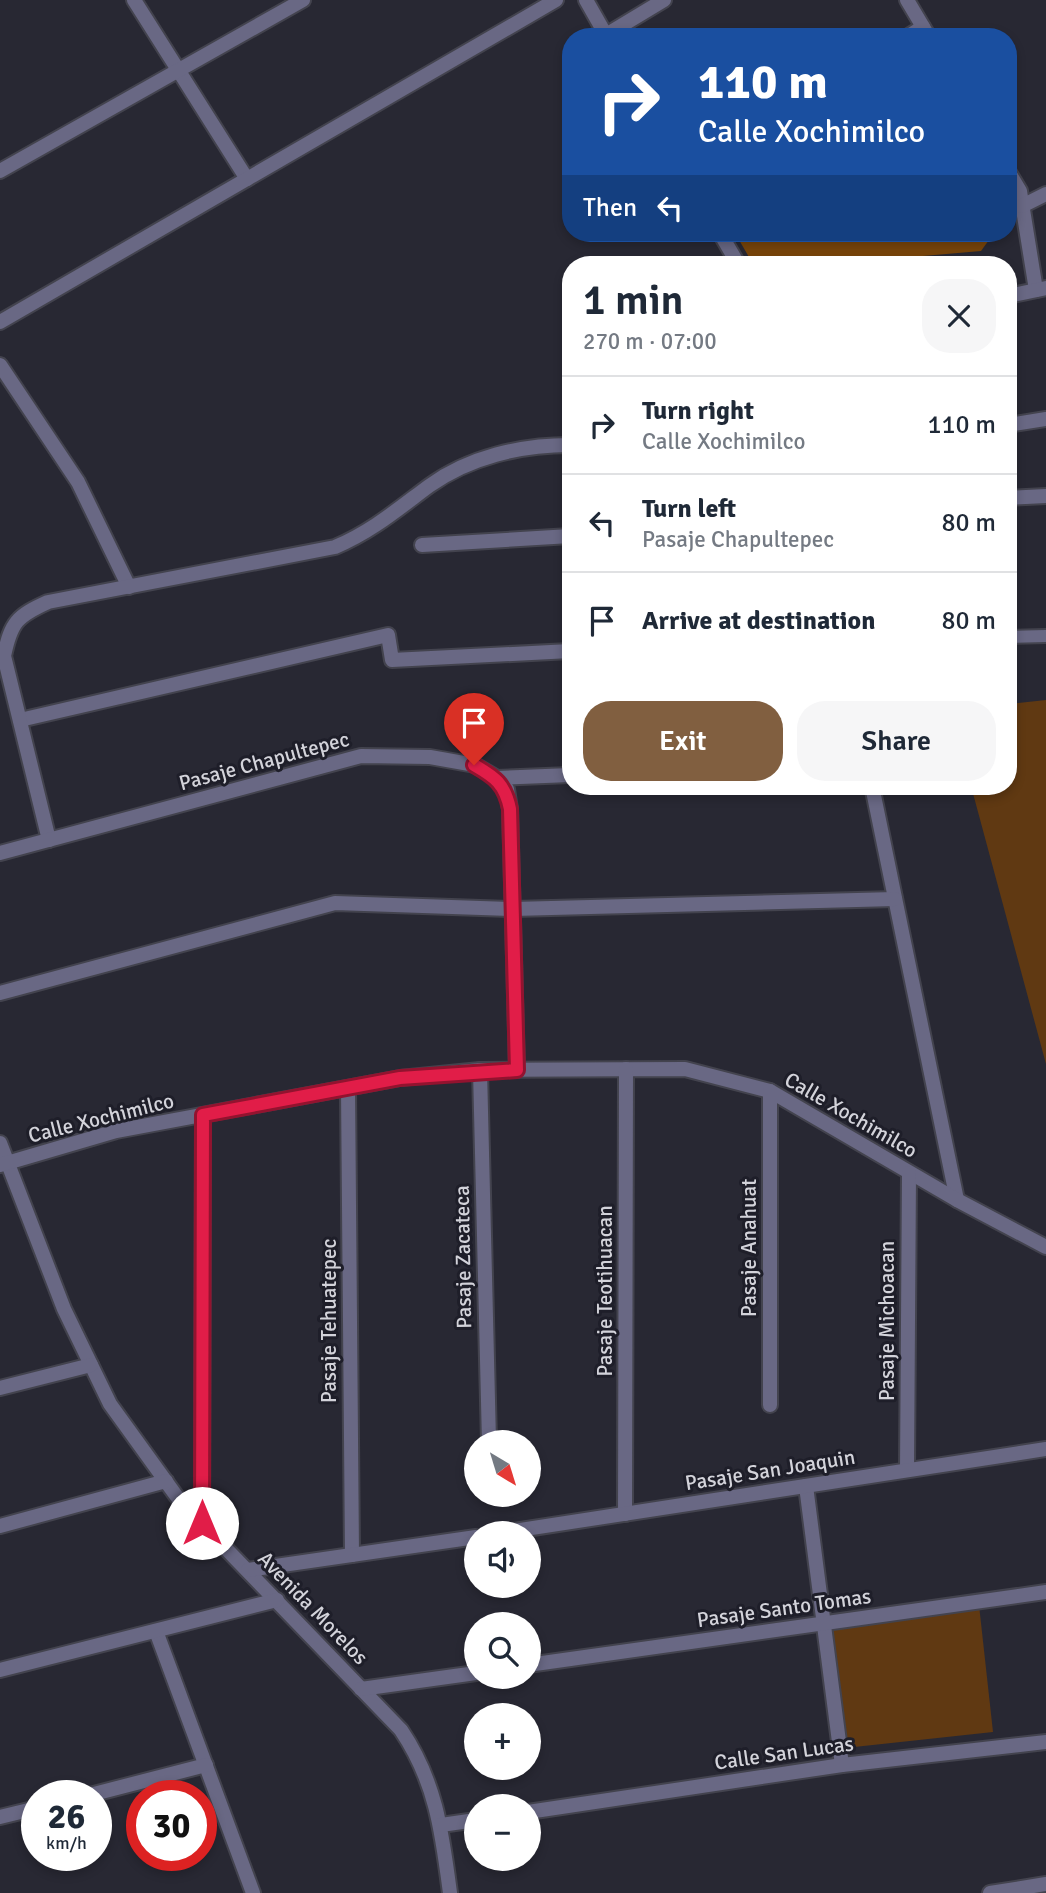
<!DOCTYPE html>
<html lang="en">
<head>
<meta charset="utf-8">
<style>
	body { margin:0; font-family:Signika,sans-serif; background:#f6f6f7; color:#1f2937; height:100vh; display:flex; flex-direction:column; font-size:26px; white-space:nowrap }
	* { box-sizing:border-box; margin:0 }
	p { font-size:23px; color:#747a83 }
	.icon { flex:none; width:38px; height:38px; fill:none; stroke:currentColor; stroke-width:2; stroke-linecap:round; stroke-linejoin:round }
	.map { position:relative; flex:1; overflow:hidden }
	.sheet { position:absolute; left:562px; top:256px; width:455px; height:539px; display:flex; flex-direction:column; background:#fff; border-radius:28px; box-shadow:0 4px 10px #0003 }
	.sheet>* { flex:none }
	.hud { position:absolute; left:562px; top:28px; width:455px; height:214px; border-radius:28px; box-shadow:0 4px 10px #0003; background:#1a4fa0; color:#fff; overflow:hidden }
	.needle { width:46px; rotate:142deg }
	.tools { position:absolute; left:464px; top:1430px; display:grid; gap:14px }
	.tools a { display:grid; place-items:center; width:77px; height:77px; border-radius:50%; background:#fff; box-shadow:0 4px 10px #0003; font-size:35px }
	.speed { position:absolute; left:21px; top:1780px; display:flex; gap:14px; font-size:35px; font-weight:700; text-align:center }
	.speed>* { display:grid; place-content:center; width:91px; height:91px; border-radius:50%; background:#fff; box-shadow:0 4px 10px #0003; line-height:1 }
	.speed small { font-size:18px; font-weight:400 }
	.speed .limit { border:10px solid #d22; background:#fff; color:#111 }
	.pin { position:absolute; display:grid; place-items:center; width:60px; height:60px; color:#fff; margin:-72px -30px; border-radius:50% 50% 50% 0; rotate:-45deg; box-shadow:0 0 7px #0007 }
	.pin .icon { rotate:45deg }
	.me { position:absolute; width:77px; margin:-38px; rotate:0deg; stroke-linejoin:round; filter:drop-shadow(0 0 5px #0008) }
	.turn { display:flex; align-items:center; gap:24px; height:147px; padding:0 21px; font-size:32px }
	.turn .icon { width:91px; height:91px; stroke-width:2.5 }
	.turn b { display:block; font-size:49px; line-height:60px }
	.then { display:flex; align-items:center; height:66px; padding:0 21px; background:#0003; gap:14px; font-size:26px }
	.round { display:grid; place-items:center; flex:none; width:74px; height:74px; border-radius:28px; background:#f6f6f7 }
	.summary { display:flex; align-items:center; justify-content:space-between; height:119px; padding:0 21px }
	h1 { font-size:42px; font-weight:600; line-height:52px }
	.cta { display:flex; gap:14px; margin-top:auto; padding:14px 21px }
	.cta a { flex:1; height:80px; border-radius:28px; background:#815f40; color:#fff; font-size:28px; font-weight:600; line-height:80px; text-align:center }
	.cta a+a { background:#f6f6f7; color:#1f2937 }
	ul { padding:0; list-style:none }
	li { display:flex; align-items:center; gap:21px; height:98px; padding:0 21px; border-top:2px solid #e0e1e3 }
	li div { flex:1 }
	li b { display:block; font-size:26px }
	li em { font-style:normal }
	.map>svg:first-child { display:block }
</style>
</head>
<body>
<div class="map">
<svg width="1046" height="1893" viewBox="0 0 1046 1893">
	<rect width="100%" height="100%" fill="#282833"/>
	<g fill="#603912">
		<path d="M1046,700V1064L971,786H1008V704Z"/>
		<path d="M979,1605L993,1732L845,1748L830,1625Z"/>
	</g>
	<path fill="#78450a" d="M735,233H994L981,251L842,263L800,259L785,264H753Z"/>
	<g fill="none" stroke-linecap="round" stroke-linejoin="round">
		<defs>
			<path id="lane" d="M1008,637L1046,636"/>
			<g id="street">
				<path d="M134,0L247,179"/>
				<path d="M586,0L607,37"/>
				<path d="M907,0L929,37"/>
				<path d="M606,35L664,0"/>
				<path d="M907,37L923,27"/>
				<path d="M0,171L303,0"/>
				<path d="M1008,171L1020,191L1036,290"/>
				<path d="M1022,206L1046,194"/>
				<path d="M720,233L738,264"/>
				<path d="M1008,296L1046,288"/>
				<path d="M0,322L556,0"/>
				<path d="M0,365L78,482L129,587"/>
				<path d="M1008,425L1046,419"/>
				<path d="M1008,498L1046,496"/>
				<path d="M422,545L570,536"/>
				<path d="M20,720L388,635L392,660L570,651"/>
				<path d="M497,778L570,775"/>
				<path d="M872,786L957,1200"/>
				<path d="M49,840L4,656C11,622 17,616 48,602L335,547C371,532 398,509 429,486C469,457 521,445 570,445"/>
				<path d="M0,853L361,756L430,757L475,765L497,778L507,789L510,809L517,1070"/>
				<path d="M0,993L335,903L513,909L895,899"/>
				<path d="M480,1070L489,1442"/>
				<path d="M348,1088L352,1555"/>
				<path d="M0,1143L64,1309L110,1404L180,1501L401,1730C436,1782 442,1832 450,1893"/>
				<path d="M0,1165L116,1131L400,1078L480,1070L685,1069L770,1091L957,1200L1046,1247"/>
				<path d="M0,1388L91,1365"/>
				<path d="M770,1405V1091"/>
				<path d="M907,1470L909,1173"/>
				<path d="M806,1486L842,1765"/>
				<path d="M625,1514L626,1069"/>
				<path d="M202,1523L203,1115"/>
				<path d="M0,1526L166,1481"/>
				<path d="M500,1533L1046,1449"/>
				<path d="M248,1570L476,1537"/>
				<path d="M156,1631L253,1893"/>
				<path d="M528,1665L1046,1592"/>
				<path d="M0,1670L277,1600"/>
				<path d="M361,1689L476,1673"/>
				<path d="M86,1796L206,1765"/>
				<path d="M528,1812L842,1765L1046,1742"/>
				<path d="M0,1817L37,1808"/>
				<path d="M441,1825L476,1820"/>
				<path d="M990,1893L1046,1884"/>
			</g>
		</defs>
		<use href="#lane" stroke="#43434e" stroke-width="16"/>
		<use href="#street" stroke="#43434e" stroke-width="18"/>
		<use href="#lane" stroke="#696884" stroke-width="12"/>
		<use href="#street" stroke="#696884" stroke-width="14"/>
	</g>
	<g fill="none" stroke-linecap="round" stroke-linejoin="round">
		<defs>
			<path id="route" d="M202,1523L203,1115L400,1078L517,1070L510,809C505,784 495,777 474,765"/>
		</defs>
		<use href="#route" stroke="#92132f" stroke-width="18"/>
		<use href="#route" stroke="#e11d48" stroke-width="12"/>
	</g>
	<g text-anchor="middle" stroke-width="6" stroke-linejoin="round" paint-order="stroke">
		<g font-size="21" fill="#d3d3da" stroke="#1e1e29">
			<text transform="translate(264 761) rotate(-15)" y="7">Pasaje Chapultepec</text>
			<text transform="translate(851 1115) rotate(30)" y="7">Calle Xochimilco</text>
			<text transform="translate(101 1118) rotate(-14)" y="7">Calle Xochimilco</text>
			<text transform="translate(749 1248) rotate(-90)" y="7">Pasaje Anahuat</text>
			<text transform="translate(463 1257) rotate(-91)" y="7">Pasaje Zacateca</text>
			<text transform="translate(605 1291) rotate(-90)" y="7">Pasaje Teotihuacan</text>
			<text transform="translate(329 1321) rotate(-90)" y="7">Pasaje Tehuatepec</text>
			<text transform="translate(887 1321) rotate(-90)" y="7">Pasaje Michoacan</text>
			<text transform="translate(770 1470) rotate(-9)" y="7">Pasaje San Joaquin</text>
			<text transform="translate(313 1608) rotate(46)" y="7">Avenida Morelos</text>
			<text transform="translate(784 1608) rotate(-8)" y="7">Pasaje Santo Tomas</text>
			<text transform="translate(784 1753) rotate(-8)" y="7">Calle San Lucas</text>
		</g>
	</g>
</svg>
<div class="tools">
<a><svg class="needle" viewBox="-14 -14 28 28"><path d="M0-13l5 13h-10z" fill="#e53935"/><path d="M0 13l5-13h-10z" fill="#747a83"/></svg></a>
<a><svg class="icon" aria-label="sound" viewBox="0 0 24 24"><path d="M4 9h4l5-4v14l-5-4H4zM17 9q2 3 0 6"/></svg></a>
<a><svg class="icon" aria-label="search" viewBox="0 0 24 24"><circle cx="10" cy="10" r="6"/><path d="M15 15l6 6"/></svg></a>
<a>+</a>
<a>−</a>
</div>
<div class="speed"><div>26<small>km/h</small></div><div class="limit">30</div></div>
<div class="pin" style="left:474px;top:765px;background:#d93025"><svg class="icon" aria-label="arrive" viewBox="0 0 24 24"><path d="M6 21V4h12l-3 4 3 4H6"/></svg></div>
<svg class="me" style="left:202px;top:1523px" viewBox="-20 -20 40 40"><circle r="19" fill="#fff"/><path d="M0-13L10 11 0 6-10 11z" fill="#e11d48"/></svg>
<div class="hud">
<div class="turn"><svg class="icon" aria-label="right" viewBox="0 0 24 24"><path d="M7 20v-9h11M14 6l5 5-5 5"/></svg><div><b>110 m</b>Calle Xochimilco</div></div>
<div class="then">Then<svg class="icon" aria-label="left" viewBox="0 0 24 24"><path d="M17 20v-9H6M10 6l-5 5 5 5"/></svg></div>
</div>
<section class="sheet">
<div class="summary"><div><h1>1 min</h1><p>270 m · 07:00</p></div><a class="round"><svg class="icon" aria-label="close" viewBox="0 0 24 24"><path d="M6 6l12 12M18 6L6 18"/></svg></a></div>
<ul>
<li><svg class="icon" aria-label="right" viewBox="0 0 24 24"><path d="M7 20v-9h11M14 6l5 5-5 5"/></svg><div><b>Turn right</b><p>Calle Xochimilco</p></div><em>110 m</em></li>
<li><svg class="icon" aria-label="left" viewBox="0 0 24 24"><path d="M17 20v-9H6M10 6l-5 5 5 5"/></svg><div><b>Turn left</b><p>Pasaje Chapultepec</p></div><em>80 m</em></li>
<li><svg class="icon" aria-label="arrive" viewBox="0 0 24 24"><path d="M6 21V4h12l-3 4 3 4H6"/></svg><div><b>Arrive at destination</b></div><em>80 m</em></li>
</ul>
<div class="cta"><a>Exit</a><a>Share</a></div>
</section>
</div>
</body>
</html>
